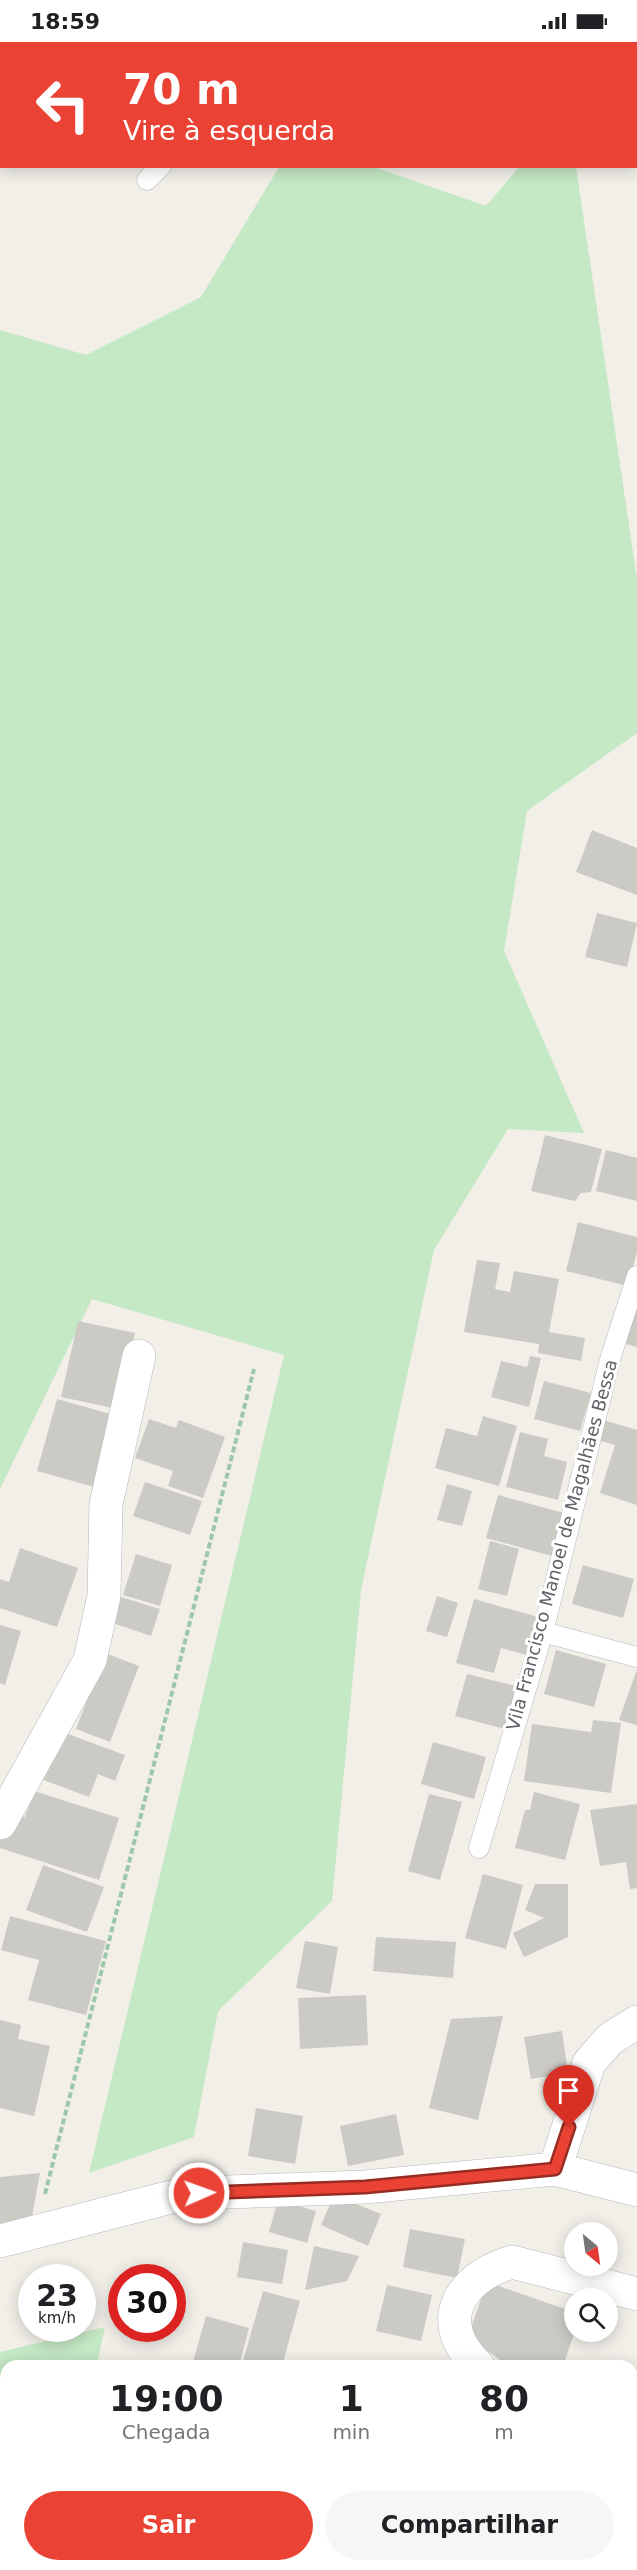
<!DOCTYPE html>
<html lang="pt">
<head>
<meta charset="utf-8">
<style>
	body { margin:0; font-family:"DejaVu Sans",sans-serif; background:#f6f6f6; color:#202124; height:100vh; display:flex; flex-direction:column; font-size:22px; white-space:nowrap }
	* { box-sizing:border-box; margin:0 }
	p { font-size:20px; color:#757577 }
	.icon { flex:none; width:33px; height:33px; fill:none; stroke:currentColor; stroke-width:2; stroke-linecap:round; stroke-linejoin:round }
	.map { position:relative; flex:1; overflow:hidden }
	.details { position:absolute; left:0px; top:2318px; width:638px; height:212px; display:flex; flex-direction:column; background:#fff; border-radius:18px 18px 0 0; box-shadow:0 3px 15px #0003 }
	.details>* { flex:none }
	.top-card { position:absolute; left:0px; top:0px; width:638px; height:126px; box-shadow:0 3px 15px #0003; background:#ea4335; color:#fff; overflow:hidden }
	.needle { width:39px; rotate:151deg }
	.controls { position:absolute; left:564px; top:2180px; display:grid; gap:12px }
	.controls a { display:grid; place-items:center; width:54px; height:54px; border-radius:50%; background:#fff; box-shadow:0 3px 15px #0003; font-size:30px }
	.speed { position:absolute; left:18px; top:2222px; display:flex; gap:12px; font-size:30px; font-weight:700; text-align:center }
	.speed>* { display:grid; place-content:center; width:78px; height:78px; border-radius:50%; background:#fff; box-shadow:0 3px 15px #0003; line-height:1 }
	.speed small { font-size:15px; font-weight:400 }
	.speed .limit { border:9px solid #d22; background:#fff; color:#111 }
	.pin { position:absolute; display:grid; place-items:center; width:51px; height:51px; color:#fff; margin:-62px -26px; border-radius:50% 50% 50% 0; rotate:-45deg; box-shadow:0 0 6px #0007 }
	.pin .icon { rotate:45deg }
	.me { position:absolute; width:66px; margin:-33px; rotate:88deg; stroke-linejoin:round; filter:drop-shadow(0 0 4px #0008) }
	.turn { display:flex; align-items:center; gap:21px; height:126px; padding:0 24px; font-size:27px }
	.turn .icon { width:78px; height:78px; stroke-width:2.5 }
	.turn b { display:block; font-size:42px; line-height:51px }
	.eta { display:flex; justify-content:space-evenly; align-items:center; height:102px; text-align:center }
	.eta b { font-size:36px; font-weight:600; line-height:42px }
	.action { display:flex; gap:12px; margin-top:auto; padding:12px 24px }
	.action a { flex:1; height:69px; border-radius:36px; background:#ea4335; color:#fff; font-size:24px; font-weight:600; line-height:69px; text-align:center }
	.action a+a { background:#f6f6f6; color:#202124 }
	.status { display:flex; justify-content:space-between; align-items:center; height:42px; padding:0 30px; background:#fff; direction:ltr }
	.status svg { height:16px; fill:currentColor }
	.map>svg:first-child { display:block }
</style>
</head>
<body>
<div class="status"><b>18:59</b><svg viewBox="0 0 49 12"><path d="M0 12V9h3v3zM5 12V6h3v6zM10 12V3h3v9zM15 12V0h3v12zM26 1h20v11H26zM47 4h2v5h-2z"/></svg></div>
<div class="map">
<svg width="637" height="2528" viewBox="0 0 637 2528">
	<rect width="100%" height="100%" fill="#f1efe8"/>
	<g fill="#c5e8c5">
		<path d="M279,125H374L486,164L519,125H576L637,537V691L527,769L504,909L584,1091L508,1087L434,1208L361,1548L332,1859L218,1969L194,2095L89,2131L284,1313L92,1257L0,1447V288L86,313L201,255Z"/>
		<path d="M105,2285L97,2323L6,2324V2523H57L56,2528H0V2310Z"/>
	</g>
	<g fill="#cccac5">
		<path d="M592,788L637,806V853L576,830Z"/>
		<path d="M597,871L637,881L627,925L585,915Z"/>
		<path d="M545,1093L602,1107L591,1150L581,1151L575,1159L531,1149Z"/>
		<path d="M606,1108L637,1116V1159L596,1149Z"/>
		<path d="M578,1180L637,1195V1210L628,1244L566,1229Z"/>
		<path d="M477,1218L500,1221L495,1247L510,1250L514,1229L559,1237L549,1290L585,1296L581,1319L538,1311L539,1302L464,1290Z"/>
		<path d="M636,1259H637V1305L625,1302Z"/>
		<path d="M78,1279L135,1291L118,1367L61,1355Z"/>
		<path d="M530,1314L541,1316L529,1365L491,1355L501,1319L527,1325Z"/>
		<path d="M544,1339L591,1351L580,1389L534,1377Z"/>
		<path d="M57,1357L114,1373L94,1445L37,1429Z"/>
		<path d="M483,1374L517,1384L499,1444L435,1426L446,1386L477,1394Z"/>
		<path d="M149,1377L176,1386L179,1378L225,1395L203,1456L168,1444L173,1429L135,1416Z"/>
		<path d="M603,1378L637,1388V1463L600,1451L615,1403L597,1398Z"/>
		<path d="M520,1390L548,1397L544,1414L567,1420L558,1458L506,1445Z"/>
		<path d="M145,1440L202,1459L190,1493L133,1474Z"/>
		<path d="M447,1442L472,1449L462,1484L437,1478Z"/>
		<path d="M498,1453L564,1471L552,1514L486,1496Z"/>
		<path d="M490,1499L519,1507L507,1554L478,1547Z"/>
		<path d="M20,1506L78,1526L57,1585L0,1566V1537L9,1540Z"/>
		<path d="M136,1512L172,1523L160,1564L123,1553Z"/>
		<path d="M583,1523L634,1537L623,1576L572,1562Z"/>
		<path d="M437,1554L458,1561L447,1595L426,1589Z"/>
		<path d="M121,1555L160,1567L151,1594L113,1581Z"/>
		<path d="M474,1557L538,1575L527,1613L501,1606L494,1631L456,1621Z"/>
		<path d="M0,1583L21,1589L5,1643L0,1641Z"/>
		<path d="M556,1608L606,1622L594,1665L544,1652Z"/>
		<path d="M105,1611L139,1624L110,1700L76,1687Z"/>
		<path d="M637,1627V1683L619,1678Z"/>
		<path d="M467,1632L516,1644L505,1687L455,1674Z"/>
		<path d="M593,1678L621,1681L611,1751L524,1739L532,1682L591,1690Z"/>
		<path d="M57,1688L125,1713L115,1739L98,1732L89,1755L38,1736Z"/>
		<path d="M433,1700L486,1715L474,1757L421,1742Z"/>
		<path d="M34,1749L119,1776L99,1838L0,1806V1796L15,1775H25Z"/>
		<path d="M534,1750L580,1762L565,1818L515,1806L525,1768H530Z"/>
		<path d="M429,1752L462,1760L440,1838L408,1829Z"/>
		<path d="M637,1762V1846L630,1847L626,1820L600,1824L590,1768Z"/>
		<path d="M43,1823L104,1845L87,1890L26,1868Z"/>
		<path d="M483,1832L523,1843L506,1907L465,1896Z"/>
		<path d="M535,1842H568V1895L524,1915L513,1891L544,1876L525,1868Z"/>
		<path d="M10,1874L106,1899L86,1973L28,1958L39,1918L1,1908Z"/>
		<path d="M376,1895L456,1900L453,1936L373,1929Z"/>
		<path d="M305,1899L338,1905L330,1952L296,1946Z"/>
		<path d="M366,1953L368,2003L300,2007L298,1956Z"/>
		<path d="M503,1974L478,2078L429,2066L451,1977Z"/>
		<path d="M0,1978L21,1983L18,1997L50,2004L34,2074L0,2066Z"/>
		<path d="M562,1989L568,2031L531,2037L524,1995Z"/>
		<path d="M256,2066L303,2074L295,2122L248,2114Z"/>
		<path d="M396,2072L404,2113L348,2124L340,2084Z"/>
		<path d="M40,2131L30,2186L0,2189V2135Z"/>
		<path d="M334,2153L381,2172L368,2204L321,2183Z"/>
		<path d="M278,2158L316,2169L307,2201L269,2190Z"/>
		<path d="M410,2187L465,2197L457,2236L403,2225Z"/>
		<path d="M243,2200L288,2208L282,2242L237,2235Z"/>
		<path d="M314,2204L359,2214L347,2239L305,2248Z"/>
		<path d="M487,2240L574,2270L575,2289L563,2324H508L468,2294Z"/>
		<path d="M387,2243L432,2253L421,2299L376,2289Z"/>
		<path d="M263,2249L300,2259L282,2324H259L243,2319Z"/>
		<path d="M206,2274L249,2286L239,2324H192Z"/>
		<path d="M173,2523H196L195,2528H172Z"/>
		<path d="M390,2523H420L433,2527L434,2523H448L463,2527L389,2528Z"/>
	</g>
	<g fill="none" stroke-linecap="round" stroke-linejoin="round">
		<defs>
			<g id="lane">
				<path d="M220,2L221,0"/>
				<path d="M147,138L161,124"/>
				<path d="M543,1590L637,1615"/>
				<path d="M479,1806L543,1590L611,1314L637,1234"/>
			</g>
			<g id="street">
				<path d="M0,1781L90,1618L104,1554L106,1462L139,1314"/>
				<path d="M555,2127L589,2021L610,1997L637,1980"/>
				<path d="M0,2199L171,2155L199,2151L365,2145L555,2127L637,2148"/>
				<path d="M478,2324C433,2280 458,2236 512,2220L637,2252"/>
				<path d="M632,2431L637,2435"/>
			</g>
		</defs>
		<use href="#lane" stroke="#b5b8bc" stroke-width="21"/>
		<use href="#street" stroke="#b5b8bc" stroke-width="34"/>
		<path stroke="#9cc7a9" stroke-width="4" stroke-dasharray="6 3" stroke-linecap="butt" d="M45,2152L254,1327"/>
		<use href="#lane" stroke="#fff" stroke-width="20"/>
		<use href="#street" stroke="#fff" stroke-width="33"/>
	</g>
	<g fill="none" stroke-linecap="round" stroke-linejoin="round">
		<defs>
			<path id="route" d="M199,2151L365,2145L555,2127L569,2085"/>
		</defs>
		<use href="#route" stroke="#982c22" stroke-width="15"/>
		<use href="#route" stroke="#ea4335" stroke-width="10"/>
	</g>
	<g text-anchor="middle" stroke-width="6" stroke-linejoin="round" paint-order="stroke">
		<g font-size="18" fill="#5f6368" stroke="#fff">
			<text transform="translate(562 1503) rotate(-75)" y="6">Vila Francisco Manoel de Magalhães Bessa</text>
		</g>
	</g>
</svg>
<div class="controls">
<a><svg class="needle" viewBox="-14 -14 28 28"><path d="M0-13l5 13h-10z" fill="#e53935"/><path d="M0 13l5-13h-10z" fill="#757577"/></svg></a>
<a><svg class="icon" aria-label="search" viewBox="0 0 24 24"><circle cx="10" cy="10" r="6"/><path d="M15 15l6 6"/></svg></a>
</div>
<div class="speed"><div>23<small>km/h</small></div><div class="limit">30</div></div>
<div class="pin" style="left:569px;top:2085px;background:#d93025"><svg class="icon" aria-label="arrive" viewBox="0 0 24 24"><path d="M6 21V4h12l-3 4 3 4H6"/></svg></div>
<svg class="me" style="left:199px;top:2151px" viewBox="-20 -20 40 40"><circle r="17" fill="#ea4335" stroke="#fff" stroke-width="3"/><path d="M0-11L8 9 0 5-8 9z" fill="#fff"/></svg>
<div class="top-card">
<div class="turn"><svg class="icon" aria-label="left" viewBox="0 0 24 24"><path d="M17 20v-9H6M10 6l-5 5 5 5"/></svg><div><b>70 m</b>Vire à esquerda</div></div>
</div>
<section class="details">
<div class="eta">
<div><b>19:00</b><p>Chegada</p></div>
<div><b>1</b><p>min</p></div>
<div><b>80</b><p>m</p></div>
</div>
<div class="action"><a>Sair</a><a>Compartilhar</a></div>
</section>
</div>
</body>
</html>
